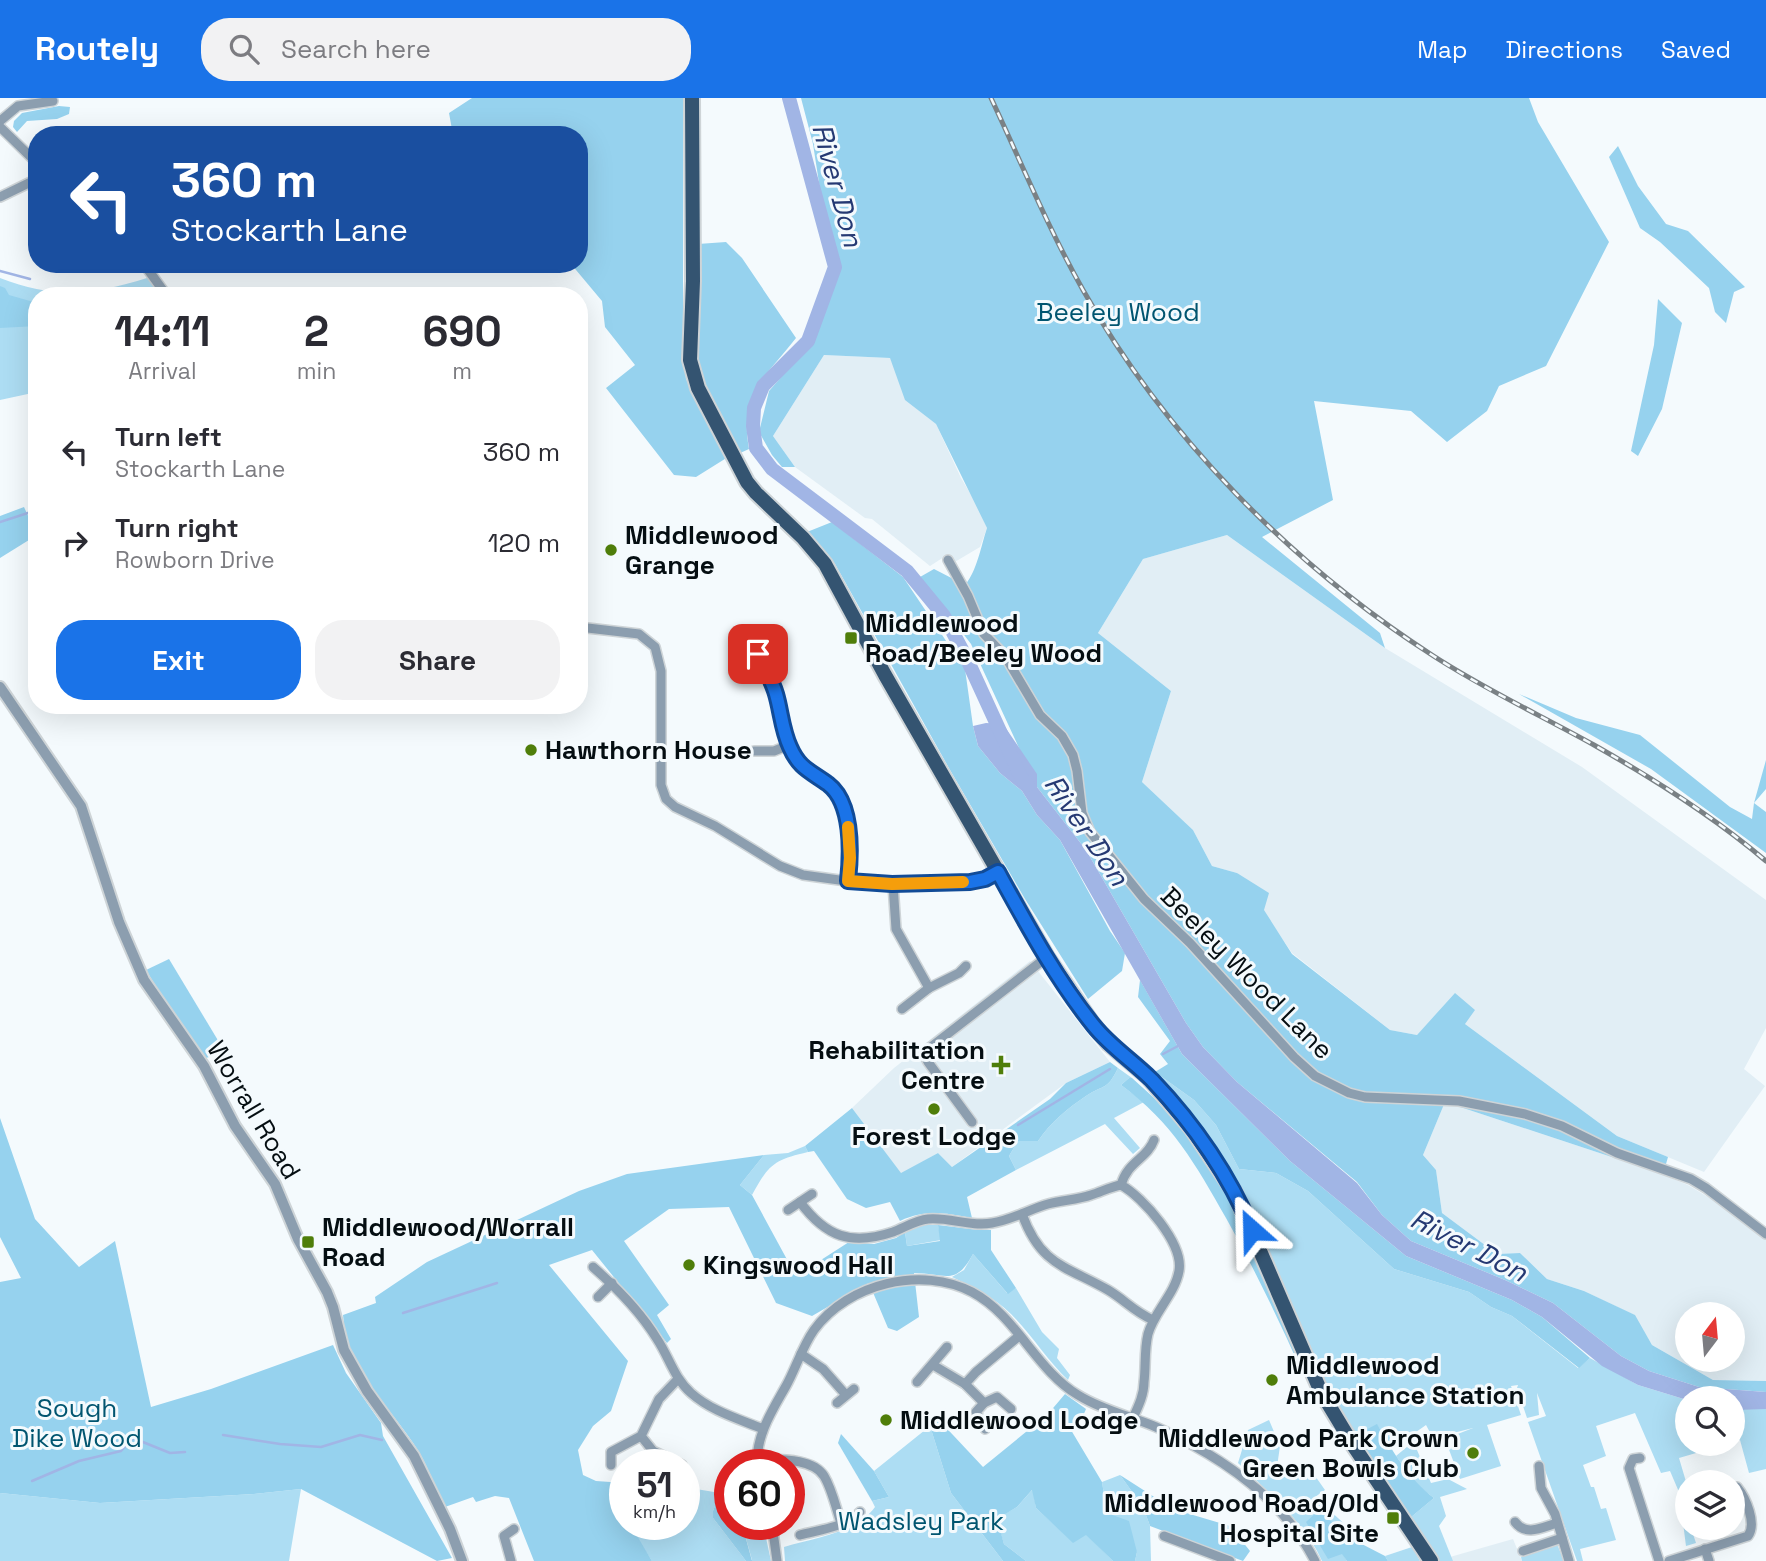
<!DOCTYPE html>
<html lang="en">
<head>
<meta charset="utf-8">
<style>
	body { margin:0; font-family:"Space Grotesk",sans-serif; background:#f2f2f3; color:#2b2b33; height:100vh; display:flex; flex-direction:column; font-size:26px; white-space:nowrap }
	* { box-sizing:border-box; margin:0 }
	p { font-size:23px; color:#7c7c81 }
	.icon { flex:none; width:38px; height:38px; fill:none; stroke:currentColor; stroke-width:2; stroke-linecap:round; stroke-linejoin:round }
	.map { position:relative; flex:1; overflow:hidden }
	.side { position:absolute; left:28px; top:189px; width:560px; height:427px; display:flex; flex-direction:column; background:#fff; border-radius:28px; box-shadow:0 7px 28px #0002 }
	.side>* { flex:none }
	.hud { position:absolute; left:28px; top:28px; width:560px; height:147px; border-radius:28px; box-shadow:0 7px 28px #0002; background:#1a4fa0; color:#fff; overflow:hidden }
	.needle { width:46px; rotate:16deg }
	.buttons { position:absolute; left:1675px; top:1204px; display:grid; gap:14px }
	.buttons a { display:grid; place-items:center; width:70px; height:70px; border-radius:50%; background:#fff; box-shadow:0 7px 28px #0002; font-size:35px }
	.speed { position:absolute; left:609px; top:1351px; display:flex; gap:14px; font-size:35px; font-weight:700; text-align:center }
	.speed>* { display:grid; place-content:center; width:91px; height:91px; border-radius:50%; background:#fff; box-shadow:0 7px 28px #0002; line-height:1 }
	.speed small { font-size:18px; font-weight:400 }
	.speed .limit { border:10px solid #d22; background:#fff; color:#111 }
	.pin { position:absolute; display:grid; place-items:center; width:60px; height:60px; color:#fff; margin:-30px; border-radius:14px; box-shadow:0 4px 10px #0006 }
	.me { position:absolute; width:77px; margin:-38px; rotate:335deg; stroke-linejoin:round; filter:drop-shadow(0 0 5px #0008) }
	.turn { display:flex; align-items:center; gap:24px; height:147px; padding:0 28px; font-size:32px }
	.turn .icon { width:91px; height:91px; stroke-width:2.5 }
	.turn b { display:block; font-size:49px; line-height:60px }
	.eta { display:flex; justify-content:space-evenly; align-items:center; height:119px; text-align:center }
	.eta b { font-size:42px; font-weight:700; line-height:49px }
	.action { display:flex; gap:14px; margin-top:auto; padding:14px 28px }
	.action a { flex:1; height:80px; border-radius:28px; background:#1a73e8; color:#fff; font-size:28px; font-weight:700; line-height:80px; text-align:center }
	.action a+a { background:#f2f2f3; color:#2b2b33 }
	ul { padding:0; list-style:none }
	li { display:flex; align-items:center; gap:21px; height:91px; padding:0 28px }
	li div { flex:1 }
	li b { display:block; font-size:26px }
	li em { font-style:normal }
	header { display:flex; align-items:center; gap:42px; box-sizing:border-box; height:98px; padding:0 35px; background:#1a73e8; color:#fff }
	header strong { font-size:33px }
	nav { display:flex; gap:38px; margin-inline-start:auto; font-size:24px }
	.search { width:490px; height:63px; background:#f2f2f3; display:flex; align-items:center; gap:18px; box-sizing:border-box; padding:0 24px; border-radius:28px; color:#7c7c81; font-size:26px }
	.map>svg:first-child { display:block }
</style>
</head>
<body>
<header>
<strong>Routely</strong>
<div class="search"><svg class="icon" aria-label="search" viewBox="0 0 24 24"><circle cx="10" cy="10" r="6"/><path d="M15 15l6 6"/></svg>Search here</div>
<nav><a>Map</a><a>Directions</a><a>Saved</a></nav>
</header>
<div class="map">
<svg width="1766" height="1463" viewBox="0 0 1766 1463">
	<rect width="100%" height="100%" fill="#f4fafd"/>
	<g fill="#e1eef5" fill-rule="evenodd">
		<path d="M824,257L890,260L916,310L936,326L961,380L977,407L987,430L980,449L953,465L947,457L930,468L872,421L865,420L795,369L773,338Z"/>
		<path d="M1227,437L1385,550L1582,669L1766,802V930L1744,971L1765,988L1704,1074L1617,1038L1465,926L1456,896L1417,937L1390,932L1292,855L1237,775L1212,768L1193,732L1142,684L1171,593L1098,535L1143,461Z"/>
		<path d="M1030,863L1110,964L1066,985L952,1069L938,1055L901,1076L852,1010L894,970Z"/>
		<path d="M1445,1004L1651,1072L1688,1087L1766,1134V1283L1713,1282L1652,1247L1634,1217L1584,1193L1547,1181L1520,1155L1497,1156L1442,1115L1436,1072L1423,1057ZM1687,1216H1732V1262H1687Z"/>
		<path d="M1513,1441L1522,1463H1452L1450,1459Z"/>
	</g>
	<g fill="#adddf3">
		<path d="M0,180C55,201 92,197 147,180L161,198H37V294L0,302Z"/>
		<path d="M1118,970L1132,980H1129L1121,987L1144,1004L1114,1020L1140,1050L1133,1056L1105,1026L1016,1072L1009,1058L1018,1043H1038C1050,1025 1068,1010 1086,998C1104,986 1107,993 1118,970Z"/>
		<path d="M1155,974L1194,1002L1216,1027L1239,1071L1276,1075L1308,1093L1394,1171L1469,1194L1491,1209L1512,1218L1578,1270L1590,1260L1638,1287L1687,1302V1346H1727L1679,1360L1687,1387V1430H1691L1696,1445L1686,1448L1679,1394L1670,1373L1661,1375L1635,1315L1596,1328L1606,1358L1583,1367L1591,1389H1594L1601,1411L1606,1410L1616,1442L1580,1451L1583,1463H1577L1528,1324L1546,1318L1537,1295L1539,1317L1527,1320L1517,1290L1518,1287L1511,1288L1521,1317L1487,1327L1501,1368L1460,1381L1445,1341L1473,1330L1433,1340L1426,1327L1392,1351L1377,1327L1356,1337L1328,1295L1241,1097L1149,976Z"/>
		<path d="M805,1048L808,1054C774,1062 769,1066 752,1097L740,1087L764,1057L788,1055Z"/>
		<path d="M922,1127H938L941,1142L907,1148L905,1134Z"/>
		<path d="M973,1156L1007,1195L1016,1190L1042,1234L1059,1251L1057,1260L1070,1277L1068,1282C1047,1262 1032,1237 1011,1216C994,1199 973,1189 952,1179L964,1172Z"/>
		<path d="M1733,1311H1766V1371L1749,1375L1740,1342L1733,1344Z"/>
		<path d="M1269,1322L1280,1348L1277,1369L1313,1375L1325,1392L1315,1399L1362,1442L1356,1443L1318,1414L1347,1463H1322C1304,1423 1269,1395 1238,1365L1248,1332Z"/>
		<path d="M930,1328L951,1395L1003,1463H785L784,1449C814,1440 856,1435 875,1409L872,1403L889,1399L874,1373Z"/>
		<path d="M1419,1339L1417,1352L1431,1385L1448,1381L1467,1391L1440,1399L1446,1418L1439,1428L1453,1463H1438L1410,1420L1434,1400L1417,1387L1396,1358Z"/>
		<path d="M1120,1377L1143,1409L1150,1428L1151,1463H1135L1137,1454L1107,1415L1102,1384Z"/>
		<path d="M684,1389L720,1395L713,1413V1420L746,1463H652L628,1426H684Z"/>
		<path d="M301,1391L289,1463H0V1395L100,1405L254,1396Z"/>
		<path d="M1033,1391L1036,1410L1073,1444L1086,1436L1113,1463H1026L1004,1446L996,1421L1017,1409Z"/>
		<path d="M742,1426H763L771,1463H748L752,1462Z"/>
		<path d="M1557,1446L1564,1463H1522L1521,1459Z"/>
		<path d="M1412,1449L1420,1463H1388L1385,1458Z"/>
	</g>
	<g fill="#96d2ee">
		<path d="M472,0H683V252L686,281L728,359L696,379L674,377L606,290L635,267L605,229L602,203L571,166H579V37H453L449,15Z"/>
		<path d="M801,0H1529L1538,24L1609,144L1546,268L1499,288L1487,313L1447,344L1411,313L1314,303L1333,402L1262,439L1380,535L1385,550L1227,437L1143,461L1098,535L1171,593L1142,684L1193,732L1212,768L1237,775L1269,795L1264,812L1292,856L1390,932L1417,937L1455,895L1475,912L1465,926L1617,1038L1668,1059L1666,1066L1651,1072L1445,1004L1423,1057L1436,1072L1442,1115L1497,1156L1520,1155L1547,1181L1584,1193L1635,1217L1652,1247L1713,1282L1766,1283V1294L1699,1289L1649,1273L1621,1258L1553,1205L1505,1182L1411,1143L1382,1117L1357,1084L1237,984L1203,949L1186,925L1086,752L1037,689L971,546L920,479L934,471L965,487C977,473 981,448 987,430L936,326L905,302L890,260L824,257L773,338L795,369H782L772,357L759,334L769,293L797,261L830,198L828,143L813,46Z"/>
		<path d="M59,8L70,9L69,16L57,21L27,23L17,34L13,29L14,23L22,15Z"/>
		<path d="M1618,48L1638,88L1666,126L1688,133L1745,189L1734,194L1726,225L1715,214L1709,190L1660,144L1640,130L1609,59Z"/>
		<path d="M726,144L742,160L796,240C765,280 739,295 749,351L738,356L708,299L695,263L698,146Z"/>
		<path d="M0,188L5,190L9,197L37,205V228L0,230Z"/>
		<path d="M1658,201L1682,225L1662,311L1638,358L1631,353L1654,247Z"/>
		<path d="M24,409L37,437L0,460V418Z"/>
		<path d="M832,424L903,479L965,571L973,628L978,648L1000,675L1022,693L1037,717L1060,742L1110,833L1125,855L1122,873L1088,901L1025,801L950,672L835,466L807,434Z"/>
		<path d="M1519,596L1576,620L1640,637L1730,709L1752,721L1754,705L1766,662V691L1754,705L1766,714V755L1651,671Z"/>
		<path d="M169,861L225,954L206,960L166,905L146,872Z"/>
		<path d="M1140,882L1182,956L1290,1063L1406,1158L1512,1202L1542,1219L1590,1260L1579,1270L1512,1218L1491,1209L1469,1194L1394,1171L1308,1093L1276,1075L1239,1071L1216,1027L1194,1002L1155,974L1168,966L1160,956L1170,943L1138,899Z"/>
		<path d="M1110,964L1118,970C1107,993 1104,986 1086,998C1068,1010 1050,1025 1038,1043H1018L1009,1058L1016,1072L967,1099L972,1120C943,1115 927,1111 900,1123L890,1104L866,1110L847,1101L814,1053L808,1054L805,1048L852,1010L901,1075L938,1055L952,1069L1050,1001L1066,985Z"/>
		<path d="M1129,980H1132L1153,999L1196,1047L1227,1093L1309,1283L1302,1274C1279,1222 1254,1170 1226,1120C1196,1067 1172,1024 1121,987Z"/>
		<path d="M0,1020L35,1121L79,1169L115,1143L151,1309L211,1291L333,1247L346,1275L381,1325L383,1338L452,1460L437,1463L301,1391L254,1396L100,1405L0,1395V1184L21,1180L0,1139Z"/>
		<path d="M764,1057L740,1087L752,1097L796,1178L849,1144L874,1146L896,1140L905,1134L907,1148L940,1143L938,1127L979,1132H991V1152L1016,1190L1008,1196L973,1156C955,1189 946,1175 914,1175L919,1219L897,1233L888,1230L869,1185L812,1218L776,1205L729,1109L669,1111L624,1143L669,1207L657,1217L671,1241L667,1245L592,1152L549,1167L628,1263L611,1313L593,1328L578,1352L583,1377L596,1383L625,1385V1426H630L652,1463H534L509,1400L495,1398L476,1404L473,1399L445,1409C436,1391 429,1371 419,1354C392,1310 346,1272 343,1217L376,1205L375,1199L427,1164L579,1093L627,1076Z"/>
		<path d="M1065,1296L1086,1311L1080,1325L1071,1332L1102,1384L1107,1415L1129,1423L1137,1454L1135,1463H1113L1086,1437L1073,1445L1036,1410L1032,1392L1017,1409L997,1421L1004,1446L1026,1463H1003L951,1395L930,1328L938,1321L983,1369L1048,1316Z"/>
		<path d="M1377,1326C1393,1354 1408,1380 1434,1400L1410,1420L1356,1337Z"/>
		<path d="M841,1336L874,1373L889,1399L872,1403L838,1345Z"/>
		<path d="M1120,1377L1173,1411L1230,1428L1250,1453L1243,1463L1150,1428L1143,1409Z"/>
		<path d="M720,1395H730V1426H742L752,1463H746L713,1420V1413Z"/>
		<path d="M1318,1413L1356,1443L1385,1458L1388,1463H1347L1342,1456L1328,1461L1306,1424Z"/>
	</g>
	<path fill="#a1b5e5" d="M986,625L1003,626L1037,676V689L1086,752L1186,925L1203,949L1237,984L1357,1085L1382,1117L1411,1143L1505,1182L1553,1205L1621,1258L1649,1273L1699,1289L1766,1294V1311L1735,1312L1733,1311L1732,1300H1687V1302L1638,1287L1602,1268L1542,1219L1512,1202L1406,1158L1290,1063L1182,956L1060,742L1037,717L1022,693L1000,675L978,648L973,628Z"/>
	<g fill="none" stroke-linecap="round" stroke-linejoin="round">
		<g stroke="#a1b5e5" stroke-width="2.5">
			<path d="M0,173L30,181"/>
			<path d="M0,424L37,412"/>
			<path d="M1163,956L1178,948"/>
			<path d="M1018,1027L1110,971"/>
			<path d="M403,1215L497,1185"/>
			<path d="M223,1337L280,1346L321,1349L360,1337L382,1342"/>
			<path d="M32,1383L79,1363L121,1353L133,1340L170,1355L185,1354"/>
		</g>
		<path stroke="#a1b5e5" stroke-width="14" d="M789,0L835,169L808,243L763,288L754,310L753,328L756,350L772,371L907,473L944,518L966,559L1021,679L1028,687"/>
		<defs>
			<g id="minor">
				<path d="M0,23L18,8L53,3"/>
				<path d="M0,29L37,65"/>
				<path d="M0,99L37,81"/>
				<path d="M144,166L167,198"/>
				<path d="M948,462L968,498L984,536L1005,558L1040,617L1062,638L1073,657L1077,673L1082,715L1090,734L1144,801L1190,845L1294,959L1315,978L1349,995L1365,999L1459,1003L1525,1016L1562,1028L1617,1055L1691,1081L1706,1090L1766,1136"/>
				<path d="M579,529L639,536L655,549L661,573V687L666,701L675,709L715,728L780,768L803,777L868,786H893L970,784L998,774"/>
				<path d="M758,556C764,569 772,582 776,596C781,613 782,632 790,649C799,670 810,673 827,686C853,705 851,755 848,783"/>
				<path d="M754,653H774L789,647"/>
				<path d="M893,786L896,831L929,890"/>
				<path d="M902,911L929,890L959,875L966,868"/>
				<path d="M972,1024L928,964L926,960L927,952L1047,859"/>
				<path d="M800,1104C826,1139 851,1148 893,1134C904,1130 916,1122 928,1121C950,1119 970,1129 992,1125C1012,1122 1030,1111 1048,1106C1062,1102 1077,1102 1091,1097C1101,1094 1110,1089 1121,1087"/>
				<path d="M788,1112L812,1096"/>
				<path d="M1022,1116C1041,1168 1066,1168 1108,1192C1125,1202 1133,1213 1153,1222"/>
				<path d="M593,1169C617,1190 640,1213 657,1241C669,1259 674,1280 691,1295C711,1313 739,1321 763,1331"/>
				<path d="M598,1199L612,1185"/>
				<path d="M801,1256L823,1271L846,1297"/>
				<path d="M933,1267L965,1286L984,1305"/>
				<path d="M917,1284L947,1249"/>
				<path d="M965,1286L976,1274L1019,1238"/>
				<path d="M837,1305L854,1291"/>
				<path d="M1133,1320C1138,1309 1144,1297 1144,1284C1146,1268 1144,1253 1148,1236C1154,1214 1175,1196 1179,1173C1184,1146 1143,1099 1121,1087C1128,1063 1147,1061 1154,1042"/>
				<path d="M985,1331L976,1314L984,1305L997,1299L1011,1311"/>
				<path d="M641,1338L653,1353L682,1367"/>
				<path d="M1640,1360L1633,1361L1629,1370L1659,1463"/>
				<path d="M757,1361C776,1362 812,1359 824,1378C832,1391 836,1410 841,1425"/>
				<path d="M611,1367V1354L641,1338L659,1301L678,1281"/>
				<path d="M757,1367C756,1337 772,1313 786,1288C796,1270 802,1249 814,1232C848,1185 922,1168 972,1194C1017,1218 1035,1271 1078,1297C1102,1312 1130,1318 1156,1329C1221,1358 1282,1399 1315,1463"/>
				<path d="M1539,1368L1541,1390L1555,1416L1569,1463"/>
				<path d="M1515,1424C1526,1439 1543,1429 1557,1425"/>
				<path d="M772,1426L777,1463"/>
				<path d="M800,1437C818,1432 847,1429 860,1414"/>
				<path d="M1164,1438L1230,1463"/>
				<path d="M1705,1451L1709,1463"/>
				<path d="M1523,1453L1562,1440"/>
				<path d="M511,1463L504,1438L514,1431"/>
				<path d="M1669,1463L1748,1438C1757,1426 1746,1400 1737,1389"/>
			</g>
			<path id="tertiary" d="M0,589L81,708L119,824L144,882L204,968L235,1028L275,1086L298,1141L327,1194L333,1209L344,1252L367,1293L414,1358L450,1431L462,1463"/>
			<path id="primary" d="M692,0L693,183L690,262L698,290L747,384L756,395L803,440L825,466L885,577L1047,859L1092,925L1109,946L1148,979L1192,1031L1235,1095L1321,1294L1353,1347L1431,1463"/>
		</defs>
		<use href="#minor" stroke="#ced4d7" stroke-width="12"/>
		<use href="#tertiary" stroke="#ced4d7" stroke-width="14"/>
		<use href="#primary" stroke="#ced4d7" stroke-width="18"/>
		<use href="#minor" stroke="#8c9eaf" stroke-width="9"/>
		<use href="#tertiary" stroke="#8c9eaf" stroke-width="10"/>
		<use href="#primary" stroke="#345471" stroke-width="14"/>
		<defs>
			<path id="rail" d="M991,0C1021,64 1048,130 1083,192C1165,338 1292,467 1432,557C1484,591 1540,617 1594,647C1654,681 1713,718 1766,763"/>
		</defs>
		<use href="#rail" stroke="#7a8185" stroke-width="5"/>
		<use href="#rail" stroke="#f4fafd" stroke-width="2.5" stroke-dasharray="8" stroke-linecap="butt"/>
	</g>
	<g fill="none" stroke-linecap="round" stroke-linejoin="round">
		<defs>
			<path id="route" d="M758,556C764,569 772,582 776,596C781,613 782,632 790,649C799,670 810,673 828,686C853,705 851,755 848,783L892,786L970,784L985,781L998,774C1027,827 1056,881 1094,928C1111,949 1133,963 1152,982C1193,1025 1229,1077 1252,1132"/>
		</defs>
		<use href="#route" stroke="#114b97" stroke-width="18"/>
		<use href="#route" stroke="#1a73e8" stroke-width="12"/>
		<path stroke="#f59e0b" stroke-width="12" d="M848,729L850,760L848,783L892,786L963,784"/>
	</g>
	<g fill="#4f7e0a" stroke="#f4fafd" stroke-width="2.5">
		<circle cx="611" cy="452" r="7"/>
		<rect x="844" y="533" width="14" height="14" rx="3.5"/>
		<circle cx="531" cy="652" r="7"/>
		<path d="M997.5 956.5h7v7h7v7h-7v7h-7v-7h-7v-7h7z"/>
		<circle cx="934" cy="1011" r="7"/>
		<rect x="301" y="1137" width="14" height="14" rx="3.5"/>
		<circle cx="689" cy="1167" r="7"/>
		<circle cx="1272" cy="1282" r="7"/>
		<circle cx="886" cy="1322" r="7"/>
		<circle cx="1473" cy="1355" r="7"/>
		<rect x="1386" y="1413" width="14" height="14" rx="3.5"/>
	</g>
	<g text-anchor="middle" stroke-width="6" stroke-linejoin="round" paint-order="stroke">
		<g font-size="26" fill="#015570" stroke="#f4fafd">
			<text x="1118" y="223">Beeley Wood</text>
			<text x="77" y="1319">Sough<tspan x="77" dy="30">Dike Wood</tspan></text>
			<text x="921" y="1432">Wadsley Park</text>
		</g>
		<g font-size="26" font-weight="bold" fill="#050e12" stroke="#f4fafd" text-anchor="start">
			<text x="625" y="446">Middlewood<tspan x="625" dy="30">Grange</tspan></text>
			<text x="865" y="534">Middlewood<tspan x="865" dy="30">Road/Beeley Wood</tspan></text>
			<text x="545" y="661">Hawthorn House</text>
			<text x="985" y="961" text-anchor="end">Rehabilitation<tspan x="985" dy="30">Centre</tspan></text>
			<text x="934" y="1047" text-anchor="middle">Forest Lodge</text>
			<text x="322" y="1138">Middlewood/Worrall<tspan x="322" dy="30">Road</tspan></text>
			<text x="703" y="1176">Kingswood Hall</text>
			<text x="1286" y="1276">Middlewood<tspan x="1286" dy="30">Ambulance Station</tspan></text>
			<text x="900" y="1331">Middlewood Lodge</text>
			<text x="1459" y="1349" text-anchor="end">Middlewood Park Crown<tspan x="1459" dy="30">Green Bowls Club</tspan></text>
			<text x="1379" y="1414" text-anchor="end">Middlewood Road/Old<tspan x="1379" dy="30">Hospital Site</tspan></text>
		</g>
		<g font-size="26" fill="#050e12" stroke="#f4fafd">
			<text transform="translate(1247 875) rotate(45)" y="9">Beeley Wood Lane</text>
			<text transform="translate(254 1012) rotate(59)" y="9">Worrall Road</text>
		</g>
		<g font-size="28" font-style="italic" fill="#253973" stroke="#f4fafd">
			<text transform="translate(838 87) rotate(75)" y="10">River Don</text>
			<text transform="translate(1087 732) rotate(56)" y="10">River Don</text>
			<text transform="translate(1469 1147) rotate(27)" y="10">River Don</text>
		</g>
	</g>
</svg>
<div class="buttons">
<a><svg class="needle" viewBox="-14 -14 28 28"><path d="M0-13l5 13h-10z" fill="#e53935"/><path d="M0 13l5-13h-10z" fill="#7c7c81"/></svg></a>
<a><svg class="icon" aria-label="search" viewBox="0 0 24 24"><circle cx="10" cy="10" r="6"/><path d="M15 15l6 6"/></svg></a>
<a><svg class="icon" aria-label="layers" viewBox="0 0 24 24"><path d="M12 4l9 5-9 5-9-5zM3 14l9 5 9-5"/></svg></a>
</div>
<div class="speed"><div>51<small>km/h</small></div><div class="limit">60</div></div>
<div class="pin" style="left:758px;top:556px;background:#d93025"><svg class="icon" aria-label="arrive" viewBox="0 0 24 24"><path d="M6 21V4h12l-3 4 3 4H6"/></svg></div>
<svg class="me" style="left:1252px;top:1132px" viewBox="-20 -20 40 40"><path d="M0-17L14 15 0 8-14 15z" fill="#1a73e8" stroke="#fff" stroke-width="4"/></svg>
<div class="hud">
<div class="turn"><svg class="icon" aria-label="left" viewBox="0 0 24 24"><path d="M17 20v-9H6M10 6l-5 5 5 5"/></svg><div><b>360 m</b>Stockarth Lane</div></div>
</div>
<section class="side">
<div class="eta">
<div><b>14:11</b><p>Arrival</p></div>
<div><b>2</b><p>min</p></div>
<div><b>690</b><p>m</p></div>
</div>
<ul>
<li><svg class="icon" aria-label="left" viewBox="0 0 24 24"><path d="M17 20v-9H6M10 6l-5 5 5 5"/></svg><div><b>Turn left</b><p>Stockarth Lane</p></div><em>360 m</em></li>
<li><svg class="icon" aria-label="right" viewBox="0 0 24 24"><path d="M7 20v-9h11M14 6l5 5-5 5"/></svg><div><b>Turn right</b><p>Rowborn Drive</p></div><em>120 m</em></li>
</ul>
<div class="action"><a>Exit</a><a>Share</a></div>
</section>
</div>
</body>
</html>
